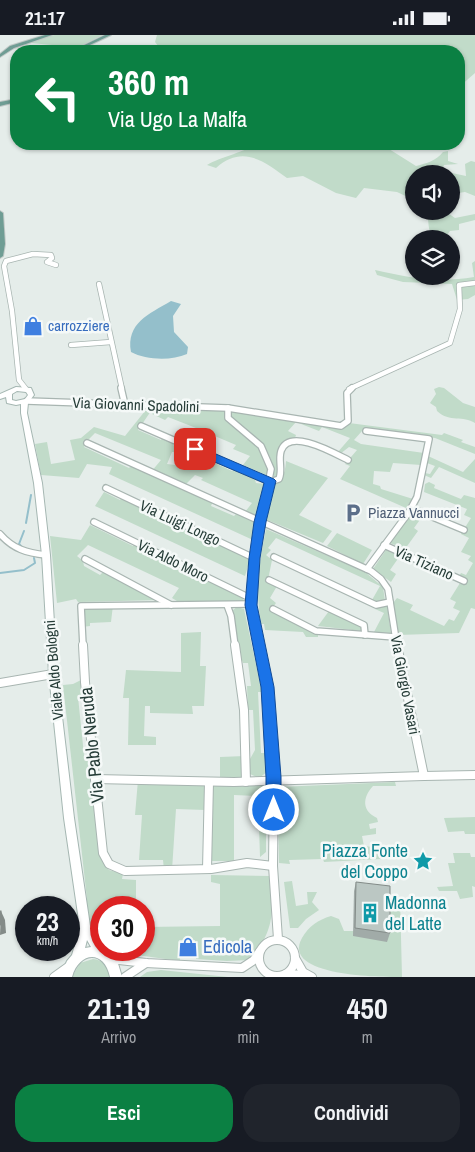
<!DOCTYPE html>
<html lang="it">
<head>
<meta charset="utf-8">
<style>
	body { margin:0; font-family:"Archivo Narrow",sans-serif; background:#20242c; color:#f1f3f6; height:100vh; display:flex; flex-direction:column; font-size:19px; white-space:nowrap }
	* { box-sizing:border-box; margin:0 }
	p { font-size:16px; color:#9ea1a6 }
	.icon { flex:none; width:28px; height:28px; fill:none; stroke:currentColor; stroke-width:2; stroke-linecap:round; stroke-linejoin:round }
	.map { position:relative; height:942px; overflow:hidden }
	.details { display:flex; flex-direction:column; background:#171b24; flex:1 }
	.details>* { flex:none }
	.hud { position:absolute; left:10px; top:10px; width:455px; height:105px; border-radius:20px; box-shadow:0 1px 4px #0004; background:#0b8043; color:#fff; overflow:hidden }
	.fabs { position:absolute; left:405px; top:130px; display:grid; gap:10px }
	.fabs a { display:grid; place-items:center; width:55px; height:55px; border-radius:50%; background:#171b24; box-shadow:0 1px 4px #0004; font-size:25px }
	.speed { position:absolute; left:15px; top:861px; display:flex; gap:10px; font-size:25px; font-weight:700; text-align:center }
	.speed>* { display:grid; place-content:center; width:65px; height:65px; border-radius:50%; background:#171b24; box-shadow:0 1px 4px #0004; line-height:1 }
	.speed small { font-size:12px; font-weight:400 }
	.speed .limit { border:8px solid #d22; background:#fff; color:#111 }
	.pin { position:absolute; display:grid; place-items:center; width:42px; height:42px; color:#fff; margin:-21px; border-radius:10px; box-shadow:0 2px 8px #0006 }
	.me { position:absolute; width:55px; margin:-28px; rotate:0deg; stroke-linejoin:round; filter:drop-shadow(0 0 4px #0008) }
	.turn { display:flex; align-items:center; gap:18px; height:105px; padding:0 15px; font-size:22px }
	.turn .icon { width:65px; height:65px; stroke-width:2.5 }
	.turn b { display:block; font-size:35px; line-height:42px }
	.eta { display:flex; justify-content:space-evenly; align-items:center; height:85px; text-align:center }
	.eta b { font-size:30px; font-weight:700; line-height:35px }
	.primary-button { display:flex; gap:10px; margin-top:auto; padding:10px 15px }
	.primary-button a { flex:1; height:58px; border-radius:20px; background:#0b8043; color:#fff; font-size:20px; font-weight:700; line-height:58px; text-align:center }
	.primary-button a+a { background:#20242c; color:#f1f3f6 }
	.status { display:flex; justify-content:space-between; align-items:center; height:35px; padding:0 25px; background:#171b24; direction:ltr }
	.status svg { height:14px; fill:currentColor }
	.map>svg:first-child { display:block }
</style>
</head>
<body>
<div class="status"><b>21:17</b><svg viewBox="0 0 49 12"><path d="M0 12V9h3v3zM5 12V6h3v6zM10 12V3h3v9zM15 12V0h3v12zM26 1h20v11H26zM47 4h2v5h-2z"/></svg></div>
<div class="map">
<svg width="475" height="942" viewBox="0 0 475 942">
	<rect width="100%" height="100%" fill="#e5edea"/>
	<g fill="#c1dbc9" fill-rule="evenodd">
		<path d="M54,0H103L70,16H63L66,14L52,10L31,8L32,6Z"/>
		<path d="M157,0H475V38L459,52V16H162L155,7Z"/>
		<path d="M256,109H381L416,131C427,128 436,126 443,117L448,116V126L458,129L444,130L443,133L452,138L466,141L465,129L471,126L475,127V161L465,157L451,159V139H414V165L397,157L364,153L356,163L336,158L303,141L287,143C263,125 242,110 216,133L207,130C220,122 248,116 256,109Z"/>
		<path d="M425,176H445L455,183L475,179V185L459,189V195L450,196L447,200C421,204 433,188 425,176Z"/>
		<path d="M475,226V260L468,264L457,265L452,249L403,247L377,240L375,235C410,243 439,248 474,242L472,228Z"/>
		<path d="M439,352L444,353L463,368L475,372V388C463,380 450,388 437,376L436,372L430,368L436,359L434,354Z"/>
		<path d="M158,372L226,375V383C245,398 270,413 268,441L243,430L250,421L233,414L236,410L210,399L207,402L194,397L196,393L168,382L165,385L152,379Z"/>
		<path d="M145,376H151L138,395L161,405L164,401L176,406L173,410L180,413L177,417H172L167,429L201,433L208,425L232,436L237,432L259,445H255L256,448L265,449L257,482L245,477L252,468L201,445L203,443L195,440L183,452L213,466L211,471L234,481L238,477L257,485L253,505L109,439L112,432L87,429L79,443L41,440L35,409L47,407L51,429L75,425L70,405L81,403L94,392L125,401ZM95,398L161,425L151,437L133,429L129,433L84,412L87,408L86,407Z"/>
		<path d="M232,376L341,393L346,392L349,388L442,400L444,398L463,405L461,407L475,412V419L435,403L367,394L366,396H362L354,405L361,409L424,418L421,430L393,428L390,437L374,436L373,449L380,451L381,454L413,464L406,473L340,444L350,431L345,429L357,415L349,412L340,419L337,418L350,403L322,392L319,396L296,387L288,396L296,400L295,403C275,405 278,426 278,441L274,442C273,411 253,400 231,382Z"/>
		<path d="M428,421L463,437L475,424V448L439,432L431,443L424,440L425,438L430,439L435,431L427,428Z"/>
		<path d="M286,426L328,443L299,480L332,496L323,508L265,484L272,448C284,443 285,438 286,426Z"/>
		<path d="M429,447L435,450L434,453L461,464L464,460L475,463V574L471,573L459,598L398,600L393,568L397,563L413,570L410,575L444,591L449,584L454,586L460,576L453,573L456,567L450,564L460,548L462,549L464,546L458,543L461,538L466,540L473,528L468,525L471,521L461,517L469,503L461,499L471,483L464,480L467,474L424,457L425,449Z"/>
		<path d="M104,457L120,465L123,461L145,471L143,476L167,487L170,483L199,497L196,502L215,510L219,506L251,521L245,541L95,471Z"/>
		<path d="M414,475L424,479L414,493L418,496L405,514L390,508Z"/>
		<path d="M90,490L133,511L136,507L147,513L145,517L159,524L163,521L175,527L172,532L186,539L190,534L244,560L243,566H177L172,563L179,553L88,510L77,521L83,526L84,531L100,540L105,535L161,565L78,567L76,564L57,568L50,501L81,505Z"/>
		<path d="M266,494L365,537L383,552L385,566L377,567L372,565L380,551L276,503L268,513L271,515L266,520L272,525L269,540L265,546L277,551L270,563L276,568L271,575L318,599V602H306L303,597L265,595L264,589H261C255,556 259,526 266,494Z"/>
		<path d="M337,498L372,515L363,529L327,511Z"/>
		<path d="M388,512L402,518L390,535L396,539L391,547L373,534Z"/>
		<path d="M113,570L111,587L90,588V591L82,592L81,571Z"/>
		<path d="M387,570L391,598L374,597L384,578L375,574L376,572Z"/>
		<path d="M237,572L244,574L262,657H258L261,718H265L267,737L259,743L250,739V724L255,715L253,675H248L247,651H251L248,628H243L241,623L233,580V575Z"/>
		<path d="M329,576L361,591V596L318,591Z"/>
		<path d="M201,597L200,631H206L204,671H192L193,679L150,678V671H145L144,701L156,702V710H128L129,663H123L126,635L181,637V598Z"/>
		<path d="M85,643L86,659L78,662L84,720L93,719L103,816L102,824L109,835L123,839L122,844L136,845V872H101V906L87,888V864L63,650L73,649Z"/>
		<path d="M245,721L246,744L220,743V722Z"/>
		<path d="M138,745L205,747V775L176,774L172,835H164L163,825H139L142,780H135Z"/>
		<path d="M395,747L396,751H373C362,763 362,776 377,783L378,787L369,789L370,794L376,793V799L362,801L364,811L373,812L374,818L381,817L382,824L324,827L323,824L289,825L290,829L279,828L278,752Z"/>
		<path d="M211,750L262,751L266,757V817L260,822L258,761L234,760V826H211Z"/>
		<path d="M475,782V799H465L464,796L448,797L444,783Z"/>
		<path d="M453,818H470L471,822H475V852L472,851L473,862L460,864L457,856H439L437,852L453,851L448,828H455Z"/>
		<path d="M211,840L271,841C273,879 275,894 250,925L227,926L196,924L195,905H179L180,926L115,917L111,915H144V892L220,891V849L211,847Z"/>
		<path d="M292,846L296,871L308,869L307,857H317L312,867L319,875L306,884L298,893H290L284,847Z"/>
		<path d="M387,861L400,862L402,942C383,942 280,942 302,903C309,891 318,885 331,881L339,884L344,896H353Z"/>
		<path d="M93,924C103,925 109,931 109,942H72L80,928Z"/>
		<path d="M161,935L228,942H140L147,937Z"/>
	</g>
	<path fill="#94bfcb" d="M171,266L181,269L173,281L174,297L188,312L187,319C171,326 146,325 131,317C126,288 149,279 171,266Z"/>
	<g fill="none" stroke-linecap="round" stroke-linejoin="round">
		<g stroke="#94bfcb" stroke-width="2">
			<path d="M26,488L31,460"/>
			<path d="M22,512L19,509L24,496"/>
			<path d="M0,538L24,535L35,528L34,523"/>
		</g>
		<defs>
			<g id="street-far2">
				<path d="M99,249L122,354"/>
				<path d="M71,310L111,307"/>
				<path d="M26,354L19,345L12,276L4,231L6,226L33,219L51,220L52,223L47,227L56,230"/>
				<path d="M349,354L450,308L460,274L459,250L475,248"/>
			</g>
			<g id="street-far1">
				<path d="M121,353L125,370"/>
				<path d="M27,366L228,373L341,391L348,386L347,358L352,353"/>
				<path d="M228,373V383L261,411L271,434L254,523L251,569L259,611"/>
				<path d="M141,391L270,447"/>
				<path d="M366,396L429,404L417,462L409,477L367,534"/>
				<path d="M87,408L371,536L381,544L388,554L397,611"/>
				<path d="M270,447L279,444C283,435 278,426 281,416C289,392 334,418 348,425"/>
				<path d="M106,453L254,523"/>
				<path d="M411,473L464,495"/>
				<path d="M94,487L252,564"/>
				<path d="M0,499C13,514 27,518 46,520"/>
				<path d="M384,510L464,546"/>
				<path d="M274,522L376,570L390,567"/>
				<path d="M85,524L171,570"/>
				<path d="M269,545L364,590L365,600"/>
				<path d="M227,570L231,581L235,611"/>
				<path d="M273,574L316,596L395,602"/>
				<path d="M83,611L81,571L251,569"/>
			</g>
			<g id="street">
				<path d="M83,610L85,647L103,818L109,829L125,836L211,834L247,828L273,831"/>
				<path d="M235,610L244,675L246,747"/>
				<path d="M259,610L268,656L274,746L273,831L278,904"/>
				<path d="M0,648L53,639"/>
				<path d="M424,741L475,740"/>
				<path d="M95,744L234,747L424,741L397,610"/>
				<path d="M207,834L209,747"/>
				<circle cx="277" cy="923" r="18"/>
				<path d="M295,923L303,937L312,942"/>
				<path d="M110,924L146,928L242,933L254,925L260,916"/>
				<path d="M286,939L306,940"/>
				<path d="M54,942L68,932"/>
				<path d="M125,942L146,928"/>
			</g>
			<path id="secondary" d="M16,352L31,353L34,360L28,368L27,378L42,448L50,520L57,639L74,783L90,891L101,907V915H107L117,925L122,942H110C104,914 79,917 72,942H60L67,926L72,920L80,893L64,783L49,639L42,520L34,448L21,378V369L16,370L7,368L6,362L0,364V359ZM17,356L26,357L28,360L25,364L16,366L12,365V359ZM87,905L91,912L85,913Z"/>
			<g id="primary">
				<path d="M45,0H52L14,13L0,22V19L10,11Z"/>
				<path d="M105,0H111L77,16H72Z"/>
				<path d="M16,64V67L0,71V67Z"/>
				<path d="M0,176L3,178L5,209L3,221L0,223Z"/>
			</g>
		</defs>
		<use href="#street-far2" stroke="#a8b5b1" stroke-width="6"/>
		<use href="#street-far1" stroke="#a8b5b1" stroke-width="8"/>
		<use href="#street" stroke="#a8b5b1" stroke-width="10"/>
		<use href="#secondary" stroke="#a5b7b2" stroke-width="2"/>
		<use href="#primary" stroke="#c2c9c7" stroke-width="2"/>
		<use href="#street-far2" stroke="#fff" stroke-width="4.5"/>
		<use href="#street-far1" stroke="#fff" stroke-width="5.5"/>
		<use href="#street" stroke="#fff" stroke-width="8"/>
		<use href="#secondary" fill="#fff" fill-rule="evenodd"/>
		<use href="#primary" fill="#6f9d94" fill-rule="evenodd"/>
	</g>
	<path fill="#a1aba8" d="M356,847L390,898L387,907L353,901L354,856Z"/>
	<path fill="#838b88" d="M1,876L5,885L6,898L0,900Z"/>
	<g fill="#bbc7c3" stroke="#838b88">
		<path d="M356,847L390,851V898L355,893Z"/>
		<rect x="0" y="876" width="1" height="14"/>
	</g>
	<path fill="#1a73e8" stroke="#114b97" d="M195,410L274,444L276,446L266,487L260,523L257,570L274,652L281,742V775L279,780L274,782L268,780L266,775V742L261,652L245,570L249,523L254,487L264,448L191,417L190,414Z"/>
	<defs>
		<symbol id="shop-bare" viewBox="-9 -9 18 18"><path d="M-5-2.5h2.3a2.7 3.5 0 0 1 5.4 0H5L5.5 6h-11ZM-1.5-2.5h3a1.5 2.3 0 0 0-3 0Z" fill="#3f7fe0" stroke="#f5f9f8" stroke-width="2.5" paint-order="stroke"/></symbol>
		<symbol id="parking-bare" viewBox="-9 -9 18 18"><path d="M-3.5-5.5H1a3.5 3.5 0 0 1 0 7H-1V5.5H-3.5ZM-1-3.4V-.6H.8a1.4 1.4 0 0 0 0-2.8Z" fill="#5c6f8a" stroke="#f5f9f8" stroke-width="2.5" paint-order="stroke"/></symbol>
		<symbol id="sight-bare" viewBox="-9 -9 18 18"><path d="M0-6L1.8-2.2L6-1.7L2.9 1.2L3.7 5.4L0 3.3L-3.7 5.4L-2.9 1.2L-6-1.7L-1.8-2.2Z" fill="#0f9aa8" stroke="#f5f9f8" stroke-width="2.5" paint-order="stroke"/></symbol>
		<symbol id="building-bare" viewBox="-9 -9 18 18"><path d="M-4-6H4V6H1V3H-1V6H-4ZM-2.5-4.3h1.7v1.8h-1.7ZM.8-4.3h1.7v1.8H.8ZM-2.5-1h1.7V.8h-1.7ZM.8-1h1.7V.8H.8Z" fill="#0f9aa8" stroke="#f5f9f8" stroke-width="2.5" paint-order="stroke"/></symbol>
	</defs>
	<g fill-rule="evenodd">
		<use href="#shop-bare" x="19" y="277" width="28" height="28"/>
		<use href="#parking-bare" x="339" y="464" width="28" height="28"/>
		<use href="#sight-bare" x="409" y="812" width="28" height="28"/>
		<use href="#building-bare" x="356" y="864" width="28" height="28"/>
		<use href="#shop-bare" x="174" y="898" width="28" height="28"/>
	</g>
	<g text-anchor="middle" stroke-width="5" stroke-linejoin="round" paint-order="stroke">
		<g font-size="15" fill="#366cbe" stroke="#f5f9f8" text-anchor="start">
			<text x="48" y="296">carrozziere</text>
		</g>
		<g font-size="15" fill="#263d38" stroke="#f5f9f8">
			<text transform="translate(136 370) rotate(2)" y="5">Via Giovanni Spadolini</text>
			<text transform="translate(180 488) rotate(25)" y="5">Via Luigi Longo</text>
			<text transform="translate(173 526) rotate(26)" y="5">Via Aldo Moro</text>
			<text transform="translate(424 528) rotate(24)" y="5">Via Tiziano</text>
			<text transform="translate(54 635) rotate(-95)" y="5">Viale Aldo Bologni</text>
			<text transform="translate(405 650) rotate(79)" y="5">Via Giorgio Vasari</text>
		</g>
		<g font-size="15" fill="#4e5e75" stroke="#f5f9f8" text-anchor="start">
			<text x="368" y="483">Piazza Vannucci</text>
		</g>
		<g font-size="18" fill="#263d38" stroke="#f5f9f8">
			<text transform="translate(92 710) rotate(-96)" y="6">Via Pablo Neruda</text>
		</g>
		<g font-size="18" fill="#0d838f" stroke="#f5f9f8" text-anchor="end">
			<text x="408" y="822">Piazza Fonte<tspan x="408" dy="21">del Coppo</tspan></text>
			<text x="385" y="874" text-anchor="start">Madonna<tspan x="385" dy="21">del Latte</tspan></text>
		</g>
		<g font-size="18" fill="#366cbe" stroke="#f5f9f8" text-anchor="start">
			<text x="203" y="918">Edicola</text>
		</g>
	</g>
</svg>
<div class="fabs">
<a><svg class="icon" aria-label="sound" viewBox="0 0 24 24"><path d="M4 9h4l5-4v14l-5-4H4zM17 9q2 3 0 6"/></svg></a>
<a><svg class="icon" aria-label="layers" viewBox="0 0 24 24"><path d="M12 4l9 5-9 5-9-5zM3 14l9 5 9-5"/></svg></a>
</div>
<div class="speed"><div>23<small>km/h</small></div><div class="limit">30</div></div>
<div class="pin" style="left:195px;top:414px;background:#d93025"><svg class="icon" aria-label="arrive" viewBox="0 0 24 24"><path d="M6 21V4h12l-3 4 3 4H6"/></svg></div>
<svg class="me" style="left:274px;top:775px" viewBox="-20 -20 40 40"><circle r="17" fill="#1a73e8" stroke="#fff" stroke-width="3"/><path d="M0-11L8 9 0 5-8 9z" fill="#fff"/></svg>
<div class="hud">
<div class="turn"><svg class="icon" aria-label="left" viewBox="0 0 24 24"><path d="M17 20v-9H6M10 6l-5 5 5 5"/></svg><div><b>360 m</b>Via Ugo La Malfa</div></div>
</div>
</div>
<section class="details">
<div class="eta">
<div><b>21:19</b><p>Arrivo</p></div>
<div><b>2</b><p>min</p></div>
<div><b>450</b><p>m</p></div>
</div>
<div class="primary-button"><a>Esci</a><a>Condividi</a></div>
</section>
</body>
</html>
